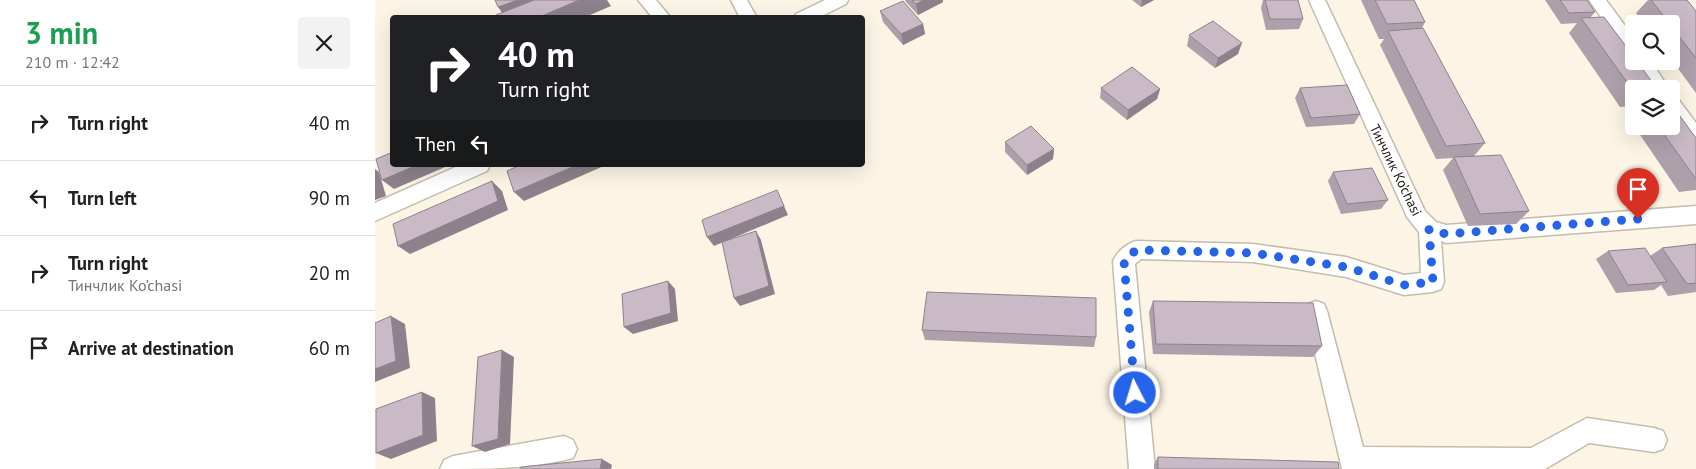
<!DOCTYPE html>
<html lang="en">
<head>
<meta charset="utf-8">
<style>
	body { margin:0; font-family:"PT Sans",sans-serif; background:#f2f2f2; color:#202124; height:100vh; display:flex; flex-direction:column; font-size:19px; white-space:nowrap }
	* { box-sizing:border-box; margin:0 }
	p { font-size:16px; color:#757577 }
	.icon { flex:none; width:28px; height:28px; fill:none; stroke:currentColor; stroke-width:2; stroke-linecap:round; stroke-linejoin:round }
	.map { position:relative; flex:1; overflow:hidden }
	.drawer { display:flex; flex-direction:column; background:#fff; width:375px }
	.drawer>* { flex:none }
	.banner { position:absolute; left:15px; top:15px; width:475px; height:152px; border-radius:5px; box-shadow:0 5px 20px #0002; background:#202124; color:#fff; overflow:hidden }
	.tools { position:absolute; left:1250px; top:15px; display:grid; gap:10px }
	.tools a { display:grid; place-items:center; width:55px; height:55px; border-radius:5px; background:#fff; box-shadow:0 5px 20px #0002; font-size:25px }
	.pin { position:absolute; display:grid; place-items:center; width:42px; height:42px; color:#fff; margin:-51px -21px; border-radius:50% 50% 50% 0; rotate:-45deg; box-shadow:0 0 5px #0007 }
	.pin .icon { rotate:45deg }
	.me { position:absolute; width:55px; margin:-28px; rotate:355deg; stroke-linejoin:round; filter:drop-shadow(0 0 4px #0008) }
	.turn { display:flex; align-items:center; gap:18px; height:105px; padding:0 25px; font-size:22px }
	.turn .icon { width:65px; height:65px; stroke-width:2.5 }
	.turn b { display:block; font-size:35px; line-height:42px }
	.then { display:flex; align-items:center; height:48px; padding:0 25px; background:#0003; gap:10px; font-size:19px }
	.round { display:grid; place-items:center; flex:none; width:52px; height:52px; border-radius:5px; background:#f2f2f2 }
	.headline { display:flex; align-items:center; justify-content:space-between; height:85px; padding:0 25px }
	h1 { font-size:30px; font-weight:600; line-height:38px; color:#1e9e55 }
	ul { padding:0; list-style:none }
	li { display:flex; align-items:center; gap:15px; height:75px; padding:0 25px; border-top:1px solid #e0e0e0 }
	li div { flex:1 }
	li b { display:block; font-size:19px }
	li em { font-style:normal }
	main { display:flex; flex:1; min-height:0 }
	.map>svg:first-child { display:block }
</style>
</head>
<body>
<main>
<section class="drawer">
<div class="headline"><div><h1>3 min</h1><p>210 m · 12:42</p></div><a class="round"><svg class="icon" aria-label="close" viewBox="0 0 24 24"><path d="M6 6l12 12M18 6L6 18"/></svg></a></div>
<ul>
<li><svg class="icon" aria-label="right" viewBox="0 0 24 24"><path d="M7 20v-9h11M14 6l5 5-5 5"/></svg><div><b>Turn right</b></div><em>40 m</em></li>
<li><svg class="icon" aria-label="left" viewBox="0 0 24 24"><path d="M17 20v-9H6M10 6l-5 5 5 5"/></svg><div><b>Turn left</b></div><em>90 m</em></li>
<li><svg class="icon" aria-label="right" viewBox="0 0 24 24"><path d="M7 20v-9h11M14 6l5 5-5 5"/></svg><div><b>Turn right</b><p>Тинчлик Ko’chasi</p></div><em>20 m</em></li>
<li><svg class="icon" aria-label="arrive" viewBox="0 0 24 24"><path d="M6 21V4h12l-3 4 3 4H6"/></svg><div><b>Arrive at destination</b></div><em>60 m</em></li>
</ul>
</section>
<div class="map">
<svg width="1321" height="469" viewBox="0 0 1321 469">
	<rect width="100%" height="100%" fill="#fcf4e4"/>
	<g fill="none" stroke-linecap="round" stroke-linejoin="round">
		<defs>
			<g id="street">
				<path d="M263,0H281L296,18H278Z"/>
				<path d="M356,0H372L382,18H365Z"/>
				<path d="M450,0H473L471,4L443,18H419L421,14Z"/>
				<path d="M934,0H950L1050,211L1061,222L1071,225L1321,206V224L1071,243L1066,241L1069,282L1066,289L1058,292L1029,295L971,277L878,262L766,259L760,264L780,469H754L738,261C743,251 751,244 761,241L878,244L971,257L1029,275L1046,273L1044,232L1032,217Z"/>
				<path d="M1214,0H1231L1259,38V57L1253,56Z"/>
				<path d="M1259,58V61H1276L1294,89H1275L1257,61Z"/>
				<path d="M1296,97L1303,99L1321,123V146L1314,143L1296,119Z"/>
				<path d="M85,165H115L112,171L0,221V203Z"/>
				<path d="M941,301L949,304L952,311L988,447L1156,448L1212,418L1279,428L1288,431L1292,440L1288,449L1279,452L1214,443L1170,469H967L930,311L933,304Z"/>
				<path d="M189,436L198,440L202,449L198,458C157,469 108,469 65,469L69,460L78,456Z"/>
			</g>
		</defs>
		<use href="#street" stroke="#c4bcad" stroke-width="3"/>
		<use href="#street" fill="#fff" fill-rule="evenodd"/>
	</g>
	<g fill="#ada0aa">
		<path d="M530,0H568V2L543,15L531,2Z"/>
		<path d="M757,0H779L766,7Z"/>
		<path d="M888,0H923L928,19L924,29L891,30L886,8Z"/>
		<path d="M986,0H1039L1050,22L1047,28L1110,143L1099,156L1154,211L1141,224L1093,226L1068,170L1078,158L1061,159L1005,45L1009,39H1004Z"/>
		<path d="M1170,0H1212L1220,12L1215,18L1259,89V106L1245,107L1194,33L1202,23L1186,24Z"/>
		<path d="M1273,0H1312L1321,11V93L1296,59V24H1270L1261,13Z"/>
		<path d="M505,11L548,24L550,34L528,45L508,22Z"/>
		<path d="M814,35L863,54L840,68L812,46Z"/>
		<path d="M726,88L785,89L782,99L752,120L725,98Z"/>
		<path d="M925,88L985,114L979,124L931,127L920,98Z"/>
		<path d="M1259,115V126L1254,119Z"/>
		<path d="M1259,126H1296L1321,138V190L1304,192Z"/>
		<path d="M630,142L679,149L678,159L652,175L630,152Z"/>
		<path d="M958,172L1013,200L1006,209L966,214L953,181Z"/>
		<path d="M1321,244V292L1293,296L1286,285L1279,290L1241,293L1221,259L1233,251L1275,256L1287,248Z"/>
		<path d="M778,301L947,346L938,357L778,354L774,312Z"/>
		<path d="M547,330L721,337L719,347L550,340Z"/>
		<path d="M783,457L964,469H779V464Z"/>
	</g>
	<g fill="#8d828b">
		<path d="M143,0H173L131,18L123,7Z"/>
		<path d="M204,0H232L236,6L208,18H162Z"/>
		<path d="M549,0H568V2L543,15L541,4Z"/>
		<path d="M767,0H779L766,7Z"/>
		<path d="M548,24L550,34L528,45L526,34Z"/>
		<path d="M867,43L863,54L840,68L843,58Z"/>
		<path d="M785,89L782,99L752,120L753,110Z"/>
		<path d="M679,149L678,159L652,175V165Z"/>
		<path d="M42,165H75L19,189L7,180Z"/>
		<path d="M202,165H231L149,201L139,192Z"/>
		<path d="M0,169L4,172L11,196L0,200Z"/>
		<path d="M117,181L127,191L133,210L35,254L23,246Z"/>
		<path d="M402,190L413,215L339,246L332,237Z"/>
		<path d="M381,231L386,240L400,294L365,306L359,298Z"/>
		<path d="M293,281L300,289L303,321L258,334L249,327Z"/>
		<path d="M16,316L30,324L35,368L0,382V369Z"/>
		<path d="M127,350L139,357L135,444L110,452L97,446Z"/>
		<path d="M47,392L60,398L62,441L16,459L1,453Z"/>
		<path d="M227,459L237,465L236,469H225Z"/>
	</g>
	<g fill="#c9bac6" stroke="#8d828b">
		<path d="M120,0H143L123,7Z"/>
		<path d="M159,0H204L162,18H122L121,15Z"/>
		<path d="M537,0H549L541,4Z"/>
		<path d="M890,0H923L928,19H895Z"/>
		<path d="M1000,0H1039L1050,22L1012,24Z"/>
		<path d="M1185,0H1212L1220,12L1194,13Z"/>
		<path d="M1276,0H1312L1321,11V58L1296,26V24H1295Z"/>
		<path d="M528,1L548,24L526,34L505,11Z"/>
		<path d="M1229,17L1259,57V61H1262L1282,89H1259V92L1206,18Z"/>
		<path d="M838,21L867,43L843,58L814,35Z"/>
		<path d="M1048,28L1110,143L1071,146L1013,31Z"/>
		<path d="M757,67L785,89L753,110L726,88Z"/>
		<path d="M972,85L985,114L936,118L925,88Z"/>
		<path d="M1296,104L1321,138V179L1283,126H1296Z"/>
		<path d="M656,126L679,149L652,165L630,142Z"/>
		<path d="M18,152V165H42L7,180L1,159Z"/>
		<path d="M1126,155L1154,211L1105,214L1079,157Z"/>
		<path d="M145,165H202L139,192L132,171Z"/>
		<path d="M997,168L1013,200L972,204L958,172Z"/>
		<path d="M117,181L123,201L23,246L18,224Z"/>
		<path d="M402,190L409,206L332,237L327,220Z"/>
		<path d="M381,231L394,286L359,298L347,242Z"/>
		<path d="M1321,244V283L1312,284L1287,248Z"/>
		<path d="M1270,248L1292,282L1253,285L1233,251Z"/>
		<path d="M293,281L296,313L249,327L247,294Z"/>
		<path d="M552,292L721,298V337L547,330Z"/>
		<path d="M778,301L938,303L947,346L781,344Z"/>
		<path d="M16,316L21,361L0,369V323Z"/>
		<path d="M127,350L123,439L97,446L103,357Z"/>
		<path d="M47,392L48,435L1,453V409Z"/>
		<path d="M783,457L963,462L964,469H783Z"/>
		<path d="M227,459L225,469H145L146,467Z"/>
	</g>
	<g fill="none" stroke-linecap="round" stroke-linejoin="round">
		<path stroke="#2563eb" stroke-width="9" stroke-dasharray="0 16.2" d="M760,393L749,261L761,250L878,253L971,267L1029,285L1058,282L1054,229L1071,234L1263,219"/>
	</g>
	<g text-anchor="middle" stroke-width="4" stroke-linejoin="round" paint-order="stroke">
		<g font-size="14" fill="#1c1913" stroke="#fff">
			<text transform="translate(1021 170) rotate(64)" y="5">Тинчлик Ko’chasi</text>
		</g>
	</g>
</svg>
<div class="tools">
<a><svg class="icon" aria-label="search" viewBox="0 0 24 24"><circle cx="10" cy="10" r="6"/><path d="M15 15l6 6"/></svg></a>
<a><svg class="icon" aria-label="layers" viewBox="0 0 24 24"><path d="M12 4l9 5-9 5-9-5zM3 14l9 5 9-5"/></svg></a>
</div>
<div class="pin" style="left:1263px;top:219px;background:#d93025"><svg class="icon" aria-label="arrive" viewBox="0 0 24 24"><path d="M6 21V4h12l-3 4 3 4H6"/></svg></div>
<svg class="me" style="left:760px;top:393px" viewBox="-20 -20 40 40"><circle r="17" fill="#2563eb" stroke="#fff" stroke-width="3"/><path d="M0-11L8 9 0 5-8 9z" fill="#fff"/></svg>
<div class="banner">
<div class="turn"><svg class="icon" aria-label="right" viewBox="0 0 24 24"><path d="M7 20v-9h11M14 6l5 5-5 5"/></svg><div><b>40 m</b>Turn right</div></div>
<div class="then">Then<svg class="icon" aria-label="left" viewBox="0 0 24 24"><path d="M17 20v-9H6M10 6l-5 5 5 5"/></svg></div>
</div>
</div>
</main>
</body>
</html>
